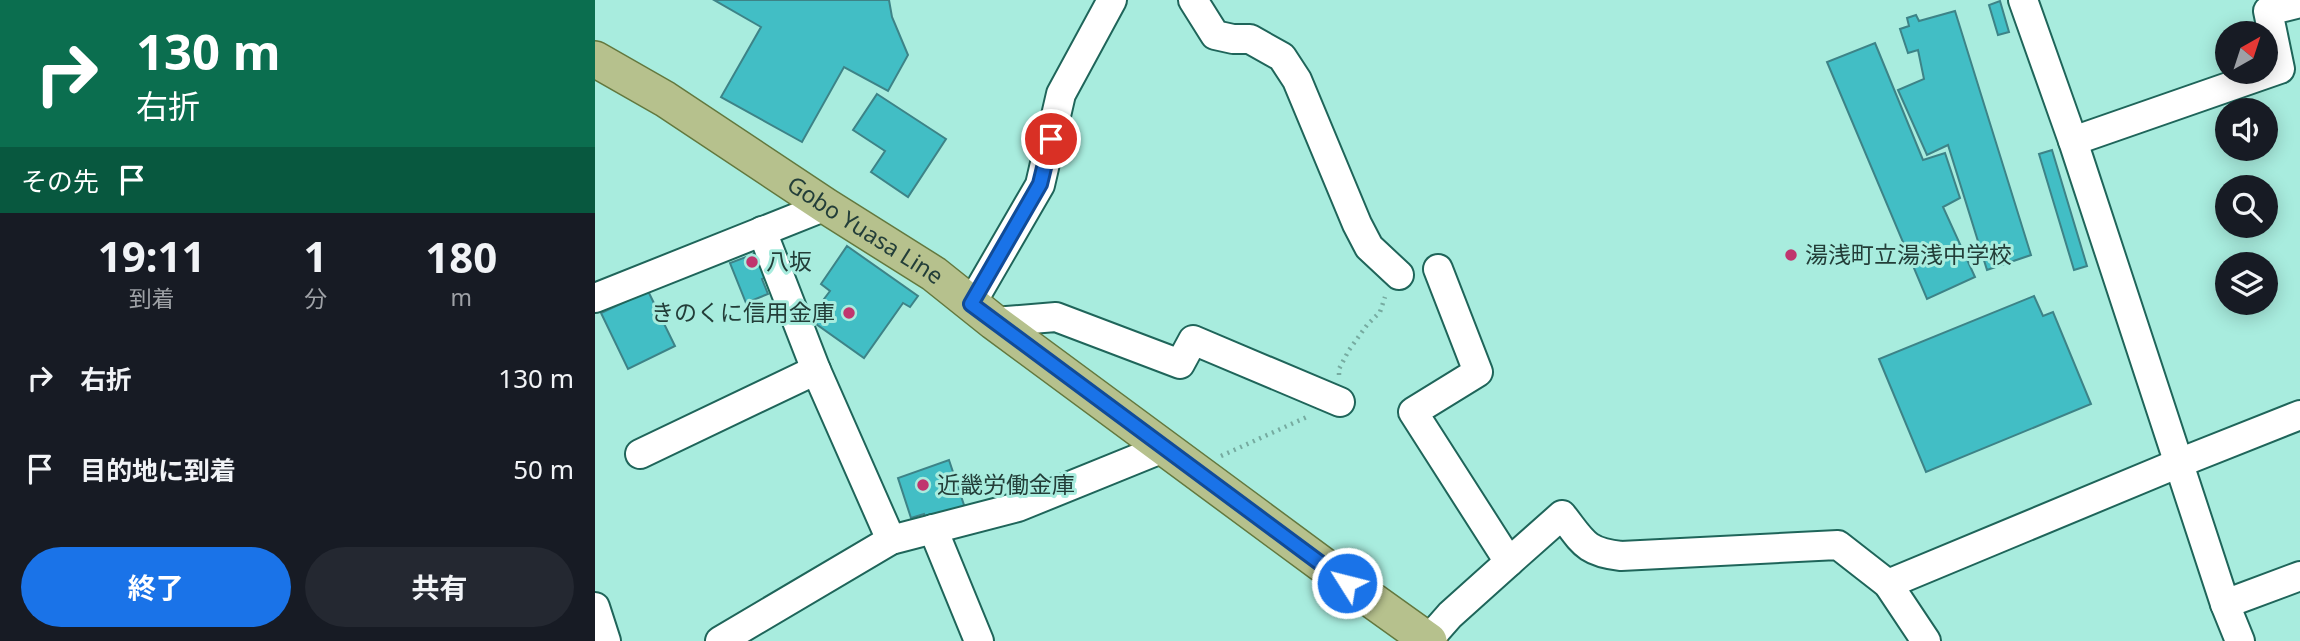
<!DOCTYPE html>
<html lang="ja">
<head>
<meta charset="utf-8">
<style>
	body { margin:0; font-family:"Noto Sans","Noto Sans JP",sans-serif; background:#242831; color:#f1f3f6; height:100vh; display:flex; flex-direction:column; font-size:26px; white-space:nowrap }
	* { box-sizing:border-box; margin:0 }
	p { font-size:23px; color:#9ea1a6 }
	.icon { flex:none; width:38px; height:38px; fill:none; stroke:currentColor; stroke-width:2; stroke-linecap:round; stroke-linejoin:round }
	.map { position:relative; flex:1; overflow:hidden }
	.drawer { display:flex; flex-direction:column; background:#171b24; width:595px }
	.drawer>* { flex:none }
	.guide { background:#0b6e4f; color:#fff; overflow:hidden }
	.needle { width:46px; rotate:39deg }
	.controls { position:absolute; left:1620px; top:21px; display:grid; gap:14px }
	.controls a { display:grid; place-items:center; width:63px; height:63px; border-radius:50%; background:#171b24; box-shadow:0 4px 18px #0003; font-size:35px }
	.pin { position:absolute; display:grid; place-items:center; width:60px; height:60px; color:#fff; margin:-30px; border:4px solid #fff; border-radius:50%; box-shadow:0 2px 7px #0007 }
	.me { position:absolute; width:77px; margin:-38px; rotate:306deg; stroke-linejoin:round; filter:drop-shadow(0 0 5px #0008) }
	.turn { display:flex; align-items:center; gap:24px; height:147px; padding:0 21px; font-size:32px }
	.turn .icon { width:91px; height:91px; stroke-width:2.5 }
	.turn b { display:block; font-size:49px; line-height:60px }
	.then { display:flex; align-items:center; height:66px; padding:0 21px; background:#0003; gap:14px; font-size:26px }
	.eta { display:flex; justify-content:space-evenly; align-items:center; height:119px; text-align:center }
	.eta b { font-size:42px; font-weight:700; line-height:49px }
	.primary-button { display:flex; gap:14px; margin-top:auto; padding:14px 21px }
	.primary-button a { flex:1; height:80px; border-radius:42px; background:#1a73e8; color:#fff; font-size:28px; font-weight:700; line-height:80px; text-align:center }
	.primary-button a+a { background:#242831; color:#f1f3f6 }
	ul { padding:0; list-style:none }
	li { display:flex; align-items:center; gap:21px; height:91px; padding:0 21px }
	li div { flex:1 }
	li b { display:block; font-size:26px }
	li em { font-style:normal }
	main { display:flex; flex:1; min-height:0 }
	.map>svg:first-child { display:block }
</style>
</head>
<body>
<main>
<section class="drawer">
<div class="guide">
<div class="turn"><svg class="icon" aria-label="right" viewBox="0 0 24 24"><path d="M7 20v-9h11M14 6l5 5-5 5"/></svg><div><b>130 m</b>右折</div></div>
<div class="then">その先<svg class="icon" aria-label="arrive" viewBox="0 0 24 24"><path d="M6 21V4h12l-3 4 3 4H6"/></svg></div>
</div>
<div class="eta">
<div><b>19:11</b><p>到着</p></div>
<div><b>1</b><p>分</p></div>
<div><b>180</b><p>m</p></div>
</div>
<ul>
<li><svg class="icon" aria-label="right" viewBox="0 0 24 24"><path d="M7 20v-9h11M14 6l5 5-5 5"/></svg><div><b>右折</b></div><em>130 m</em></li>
<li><svg class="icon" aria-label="arrive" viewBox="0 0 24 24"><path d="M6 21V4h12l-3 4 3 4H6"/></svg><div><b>目的地に到着</b></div><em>50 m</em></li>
</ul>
<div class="primary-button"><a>終了</a><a>共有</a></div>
</section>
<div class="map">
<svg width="1705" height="641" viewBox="0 0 1705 641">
	<rect width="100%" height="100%" fill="#a8ecde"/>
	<g fill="#42bec5" stroke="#3d8387" stroke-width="2">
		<path d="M119,0H294L297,17L313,55L293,91L249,67L207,142L126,97L166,27Z"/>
		<path d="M1405,1L1414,32L1403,35L1394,5Z"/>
		<path d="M1360,11L1436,255L1392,270L1353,145L1332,155L1303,90L1329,79L1323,50L1313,53L1305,29L1314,26L1312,18L1321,15L1324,21Z"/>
		<path d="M1280,43L1328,160L1350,153L1365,198L1348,207L1380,277L1332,299L1232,62Z"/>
		<path d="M282,94L351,139L313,197L276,172L290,151L258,130Z"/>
		<path d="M1457,150L1492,266L1479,270L1444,154Z"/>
		<path d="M252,246L323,296L315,307L308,303L269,358L214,319L235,291L226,284Z"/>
		<path d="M167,251L176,275L167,279L173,294L151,303L135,263Z"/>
		<path d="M53,291L80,346L33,369L6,313Z"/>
		<path d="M1439,296L1448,316L1458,312L1496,404L1331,472L1284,359Z"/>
		<path d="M354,460L372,514L333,527L329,514L316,518L303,478Z"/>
	</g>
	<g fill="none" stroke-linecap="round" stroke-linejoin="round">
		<defs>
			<g id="minor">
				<path d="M598,0L620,35L638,39H655L687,57L702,80L762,224L774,247L804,275"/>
				<path d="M1428,0L1478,141L1630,604L1645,641"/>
				<path d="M1478,141L1685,69L1673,11L1705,3"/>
				<path d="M167,231L221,370L296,540"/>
				<path d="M0,298L231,206"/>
				<path d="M376,304L445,185L466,94L517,0"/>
				<path d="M399,322L461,317L585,364L598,340L745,402"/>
				<path d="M45,454L221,370"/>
				<path d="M338,529L384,641"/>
				<path d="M914,562L967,515C988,542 990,552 1026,556L1243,545L1293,584L1331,641"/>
				<path d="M1293,584L1584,463L1705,415"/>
				<path d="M1630,604L1705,576"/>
				<path d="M0,607L11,641"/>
				<path d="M833,640L855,615L914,562L818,412L883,372L843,269"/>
				<path d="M125,641L296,540L423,507L571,447"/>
			</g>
			<g id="major">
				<path id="s1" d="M0,59L70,99L231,206L339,274L399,322L732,568L834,641"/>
			</g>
		</defs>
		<use href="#minor" stroke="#1f655a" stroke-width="32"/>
		<use href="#major" stroke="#63783e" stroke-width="38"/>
		<g stroke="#76aba0" stroke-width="4.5" stroke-dasharray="2 5" stroke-linecap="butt">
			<path d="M744,375V369L754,350L772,325L785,312L790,297"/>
			<path d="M626,456L714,416"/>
		</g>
		<use href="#minor" stroke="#fff" stroke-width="28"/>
		<use href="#major" stroke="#b6c18d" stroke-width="35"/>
	</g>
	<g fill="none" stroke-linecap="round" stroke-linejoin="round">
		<defs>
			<path id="route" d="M456,139L445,184L376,304L752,583"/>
		</defs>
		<use href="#route" stroke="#114b97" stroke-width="18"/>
		<use href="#route" stroke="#1a73e8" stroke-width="12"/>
	</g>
	<g fill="#c0356e" stroke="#a8ecde" stroke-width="2.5">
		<circle cx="1196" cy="255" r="7"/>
		<circle cx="157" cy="262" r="7"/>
		<circle cx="254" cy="313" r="7"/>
		<circle cx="328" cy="485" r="7"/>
	</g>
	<g text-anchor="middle" stroke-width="6" stroke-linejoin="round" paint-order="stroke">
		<g font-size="23" fill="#233e39" stroke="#a8ecde">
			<text dy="8" stroke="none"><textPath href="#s1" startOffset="320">Gobo Yuasa Line</textPath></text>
		</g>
		<g font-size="23" fill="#233e39" stroke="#a8ecde" text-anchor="start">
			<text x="1210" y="263">湯浅町立湯浅中学校</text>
			<text x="171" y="270">八坂</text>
			<text x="240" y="321" text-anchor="end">きのくに信用金庫</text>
			<text x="342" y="493">近畿労働金庫</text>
		</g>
	</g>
</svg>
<div class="controls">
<a><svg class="needle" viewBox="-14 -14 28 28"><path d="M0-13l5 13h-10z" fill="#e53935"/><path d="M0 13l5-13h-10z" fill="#9ea1a6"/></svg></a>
<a><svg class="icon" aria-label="sound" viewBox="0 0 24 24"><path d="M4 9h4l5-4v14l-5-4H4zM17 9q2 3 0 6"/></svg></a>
<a><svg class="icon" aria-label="search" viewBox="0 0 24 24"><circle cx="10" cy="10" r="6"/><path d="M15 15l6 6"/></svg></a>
<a><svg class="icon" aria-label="layers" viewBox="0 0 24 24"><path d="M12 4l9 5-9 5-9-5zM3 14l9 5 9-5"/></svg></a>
</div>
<div class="pin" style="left:456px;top:139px;background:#d93025"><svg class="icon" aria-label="arrive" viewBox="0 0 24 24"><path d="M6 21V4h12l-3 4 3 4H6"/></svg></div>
<svg class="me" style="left:752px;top:583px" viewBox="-20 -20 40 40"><circle r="17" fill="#1a73e8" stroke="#fff" stroke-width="3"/><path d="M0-11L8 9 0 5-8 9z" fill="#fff"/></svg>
</div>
</main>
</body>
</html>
